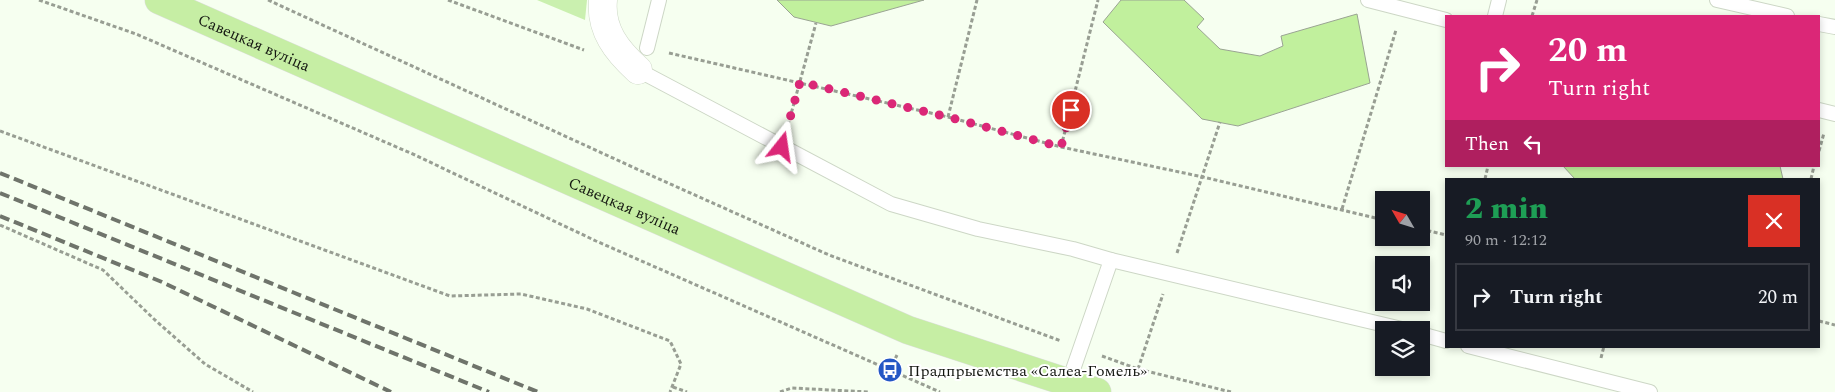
<!DOCTYPE html>
<html lang="en">
<head>
<meta charset="utf-8">
<style>
	body { margin:0; font-family:Spectral,serif; background:#242831; color:#f1f3f6; height:100vh; display:flex; flex-direction:column; font-size:19px; white-space:nowrap }
	* { box-sizing:border-box; margin:0 }
	p { font-size:16px; color:#9ea1a6 }
	.icon { flex:none; width:28px; height:28px; fill:none; stroke:currentColor; stroke-width:2; stroke-linecap:round; stroke-linejoin:round }
	.map { position:relative; flex:1; overflow:hidden }
	.panel { position:absolute; left:1445px; top:178px; width:375px; height:170px; display:flex; flex-direction:column; background:#171b24; border-radius:0px; box-shadow:0 2px 8px #0003 }
	.panel>* { flex:none }
	.hud { position:absolute; left:1445px; top:15px; width:375px; height:152px; border-radius:0px; box-shadow:0 2px 8px #0003; background:#db2777; color:#fff; overflow:hidden }
	.needle { width:32px; rotate:309deg }
	.buttons { position:absolute; left:1375px; top:191px; display:grid; gap:10px }
	.buttons a { display:grid; place-items:center; width:55px; height:55px; border-radius:0px; background:#171b24; box-shadow:0 2px 8px #0003; font-size:25px }
	.pin { position:absolute; display:grid; place-items:center; width:42px; height:42px; color:#fff; margin:-21px; border:2px solid #fff; border-radius:50%; box-shadow:0 1px 5px #0007 }
	.me { position:absolute; width:55px; margin:-28px; rotate:15deg; stroke-linejoin:round; filter:drop-shadow(0 0 4px #0008) }
	.turn { display:flex; align-items:center; gap:18px; height:105px; padding:0 20px; font-size:22px }
	.turn .icon { width:65px; height:65px; stroke-width:2.5 }
	.turn b { display:block; font-size:35px; line-height:42px }
	.then { display:flex; align-items:center; height:48px; padding:0 20px; background:#0003; gap:10px; font-size:19px }
	.round { display:grid; place-items:center; flex:none; width:52px; height:52px; border-radius:0px; background:#242831 }
	.overview { display:flex; align-items:center; justify-content:space-between; height:85px; padding:0 20px }
	h1 { font-size:30px; font-weight:800; line-height:38px; color:#1e9e55 }
	ul { padding:0; list-style:none }
	li { display:flex; align-items:center; gap:15px; height:68px; margin:0 10px 8px; padding:0 10px; border:2px solid #363941; border-radius:0px }
	li div { flex:1 }
	li b { display:block; font-size:19px }
	li em { font-style:normal }
	.map>svg:first-child { display:block }
</style>
</head>
<body>
<div class="map">
<svg width="1835" height="392" viewBox="0 0 1835 392">
	<rect width="100%" height="100%" fill="#f6fff0"/>
	<path fill="#caf0af" d="M537,0H587L585,20Z"/>
	<g fill="#c1f09d" stroke="#9aa493">
		<path d="M777,0H924L831,26L794,17Z"/>
		<path d="M1121,0H1184L1204,19L1197,27L1220,49L1260,56L1283,46L1281,36L1357,14L1370,83L1238,126L1202,119L1103,22Z"/>
		<path d="M1563,166H1780L1783,179H1575Z"/>
	</g>
	<g fill="none" stroke-linecap="round" stroke-linejoin="round">
		<defs>
			<g id="lane">
				<path d="M1368,0L1446,20"/>
				<path d="M1717,0L1787,16"/>
				<path d="M1495,16L1499,0"/>
				<path d="M1819,24L1835,27"/>
				<path d="M647,48L659,0"/>
				<path d="M638,70L891,204L978,229L1073,249L1111,260L1068,384"/>
				<path d="M1819,110L1835,114"/>
				<path d="M1111,260L1406,330"/>
				<path d="M1421,334L1446,341"/>
				<path d="M1468,346L1650,392"/>
			</g>
			<path id="street" d="M603,0C600,30 617,51 638,70"/>
			<g id="primary">
				<path id="s1" d="M159,0L908,330L1097,392"/>
			</g>
		</defs>
		<use href="#lane" stroke="#cdd7c6" stroke-width="16"/>
		<use href="#street" stroke="#cdd7c6" stroke-width="29"/>
		<use href="#primary" stroke="#dedfde" stroke-width="29"/>
		<g stroke="#989e93" stroke-width="3" stroke-dasharray="4 2.5" stroke-linecap="butt">
			<path d="M39,0L136,34L415,155L596,241L940,392"/>
			<path d="M268,0L639,170L829,255L1061,341"/>
			<path d="M448,0L584,50"/>
			<path d="M1532,16L1537,0"/>
			<path d="M669,53L948,117L1061,147L1203,177L1384,220"/>
			<path d="M948,117L977,0"/>
			<path d="M788,125L816,23"/>
			<path d="M0,131L450,296L521,294L587,309L670,341L681,364L670,392"/>
			<path d="M1061,147L1098,0"/>
			<path d="M1819,151L1824,133"/>
			<path d="M1485,179L1488,166"/>
			<path d="M1811,179L1814,166"/>
			<path d="M1342,209L1396,30"/>
			<path d="M0,225L103,270L155,320L205,364L253,392"/>
			<path d="M1421,229L1446,235"/>
			<path d="M1177,253L1220,122"/>
			<path d="M1819,321L1835,325"/>
			<path d="M1102,356L1138,369L1231,392"/>
			<path d="M1601,358L1604,346"/>
			<path d="M1138,369L1163,294"/>
			<path d="M890,370L897,355"/>
			<path d="M673,387L687,392"/>
			<path d="M780,392L792,388L869,392"/>
		</g>
		<use href="#lane" stroke="#fff" stroke-width="14"/>
		<use href="#street" stroke="#fff" stroke-width="28"/>
		<use href="#primary" stroke="#c6eea4" stroke-width="28"/>
		<g stroke="#6f746b" stroke-width="4" stroke-dasharray="10 5" stroke-linecap="butt">
			<path d="M0,173L538,392"/>
			<path d="M0,193L489,392"/>
			<path d="M0,216L162,282L391,392"/>
		</g>
	</g>
	<g fill="none" stroke-linecap="round" stroke-linejoin="round">
		<path stroke="#db2777" stroke-width="9" stroke-dasharray="0 16.2" d="M782,147L800,82L948,117L1061,147L1071,110"/>
	</g>
	<defs>
		<symbol id="bus-disc" viewBox="-11 -11 22 22"><circle r="9.5" fill="#2457c5" stroke="#fff"/><path d="M-5-6H5V4H4V6H2V4H-2V6H-4V4H-5ZM-3.5-4V0h7V-4ZM-3.5 1.2v1.5H-2V1.2ZM2 1.2v1.5H3.5V1.2Z" fill="#fff"/></symbol>
	</defs>
	<g fill-rule="evenodd">
		<use href="#bus-disc" x="876" y="356" width="28" height="28"/>
	</g>
	<g text-anchor="middle" stroke-width="4" stroke-linejoin="round" paint-order="stroke">
		<g font-size="16" fill="#141711" stroke="#fff">
			<text dy="6" stroke="none"><textPath href="#s1" startOffset="104">Савецкая вуліца</textPath></text>
			<text dy="6" stroke="none"><textPath href="#s1" startOffset="509">Савецкая вуліца</textPath></text>
		</g>
		<g font-size="16" fill="#141711" stroke="#fff" text-anchor="start">
			<text x="908" y="376">Прадпрыемства «Салеа-Гомель»</text>
		</g>
	</g>
</svg>
<div class="buttons">
<a><svg class="needle" viewBox="-14 -14 28 28"><path d="M0-13l5 13h-10z" fill="#e53935"/><path d="M0 13l5-13h-10z" fill="#9ea1a6"/></svg></a>
<a><svg class="icon" aria-label="sound" viewBox="0 0 24 24"><path d="M4 9h4l5-4v14l-5-4H4zM17 9q2 3 0 6"/></svg></a>
<a><svg class="icon" aria-label="layers" viewBox="0 0 24 24"><path d="M12 4l9 5-9 5-9-5zM3 14l9 5 9-5"/></svg></a>
</div>
<div class="pin" style="left:1071px;top:110px;background:#d93025"><svg class="icon" aria-label="arrive" viewBox="0 0 24 24"><path d="M6 21V4h12l-3 4 3 4H6"/></svg></div>
<svg class="me" style="left:782px;top:147px" viewBox="-20 -20 40 40"><path d="M0-17L14 15 0 8-14 15z" fill="#db2777" stroke="#fff" stroke-width="4"/></svg>
<div class="hud">
<div class="turn"><svg class="icon" aria-label="right" viewBox="0 0 24 24"><path d="M7 20v-9h11M14 6l5 5-5 5"/></svg><div><b>20 m</b>Turn right</div></div>
<div class="then">Then<svg class="icon" aria-label="left" viewBox="0 0 24 24"><path d="M17 20v-9H6M10 6l-5 5 5 5"/></svg></div>
</div>
<section class="panel">
<div class="overview"><div><h1>2 min</h1><p>90 m · 12:12</p></div><a class="round" style="background:#d93025;color:#fff"><svg class="icon" aria-label="close" viewBox="0 0 24 24"><path d="M6 6l12 12M18 6L6 18"/></svg></a></div>
<ul>
<li><svg class="icon" aria-label="right" viewBox="0 0 24 24"><path d="M7 20v-9h11M14 6l5 5-5 5"/></svg><div><b>Turn right</b></div><em>20 m</em></li>
</ul>
</section>
</div>
</body>
</html>
